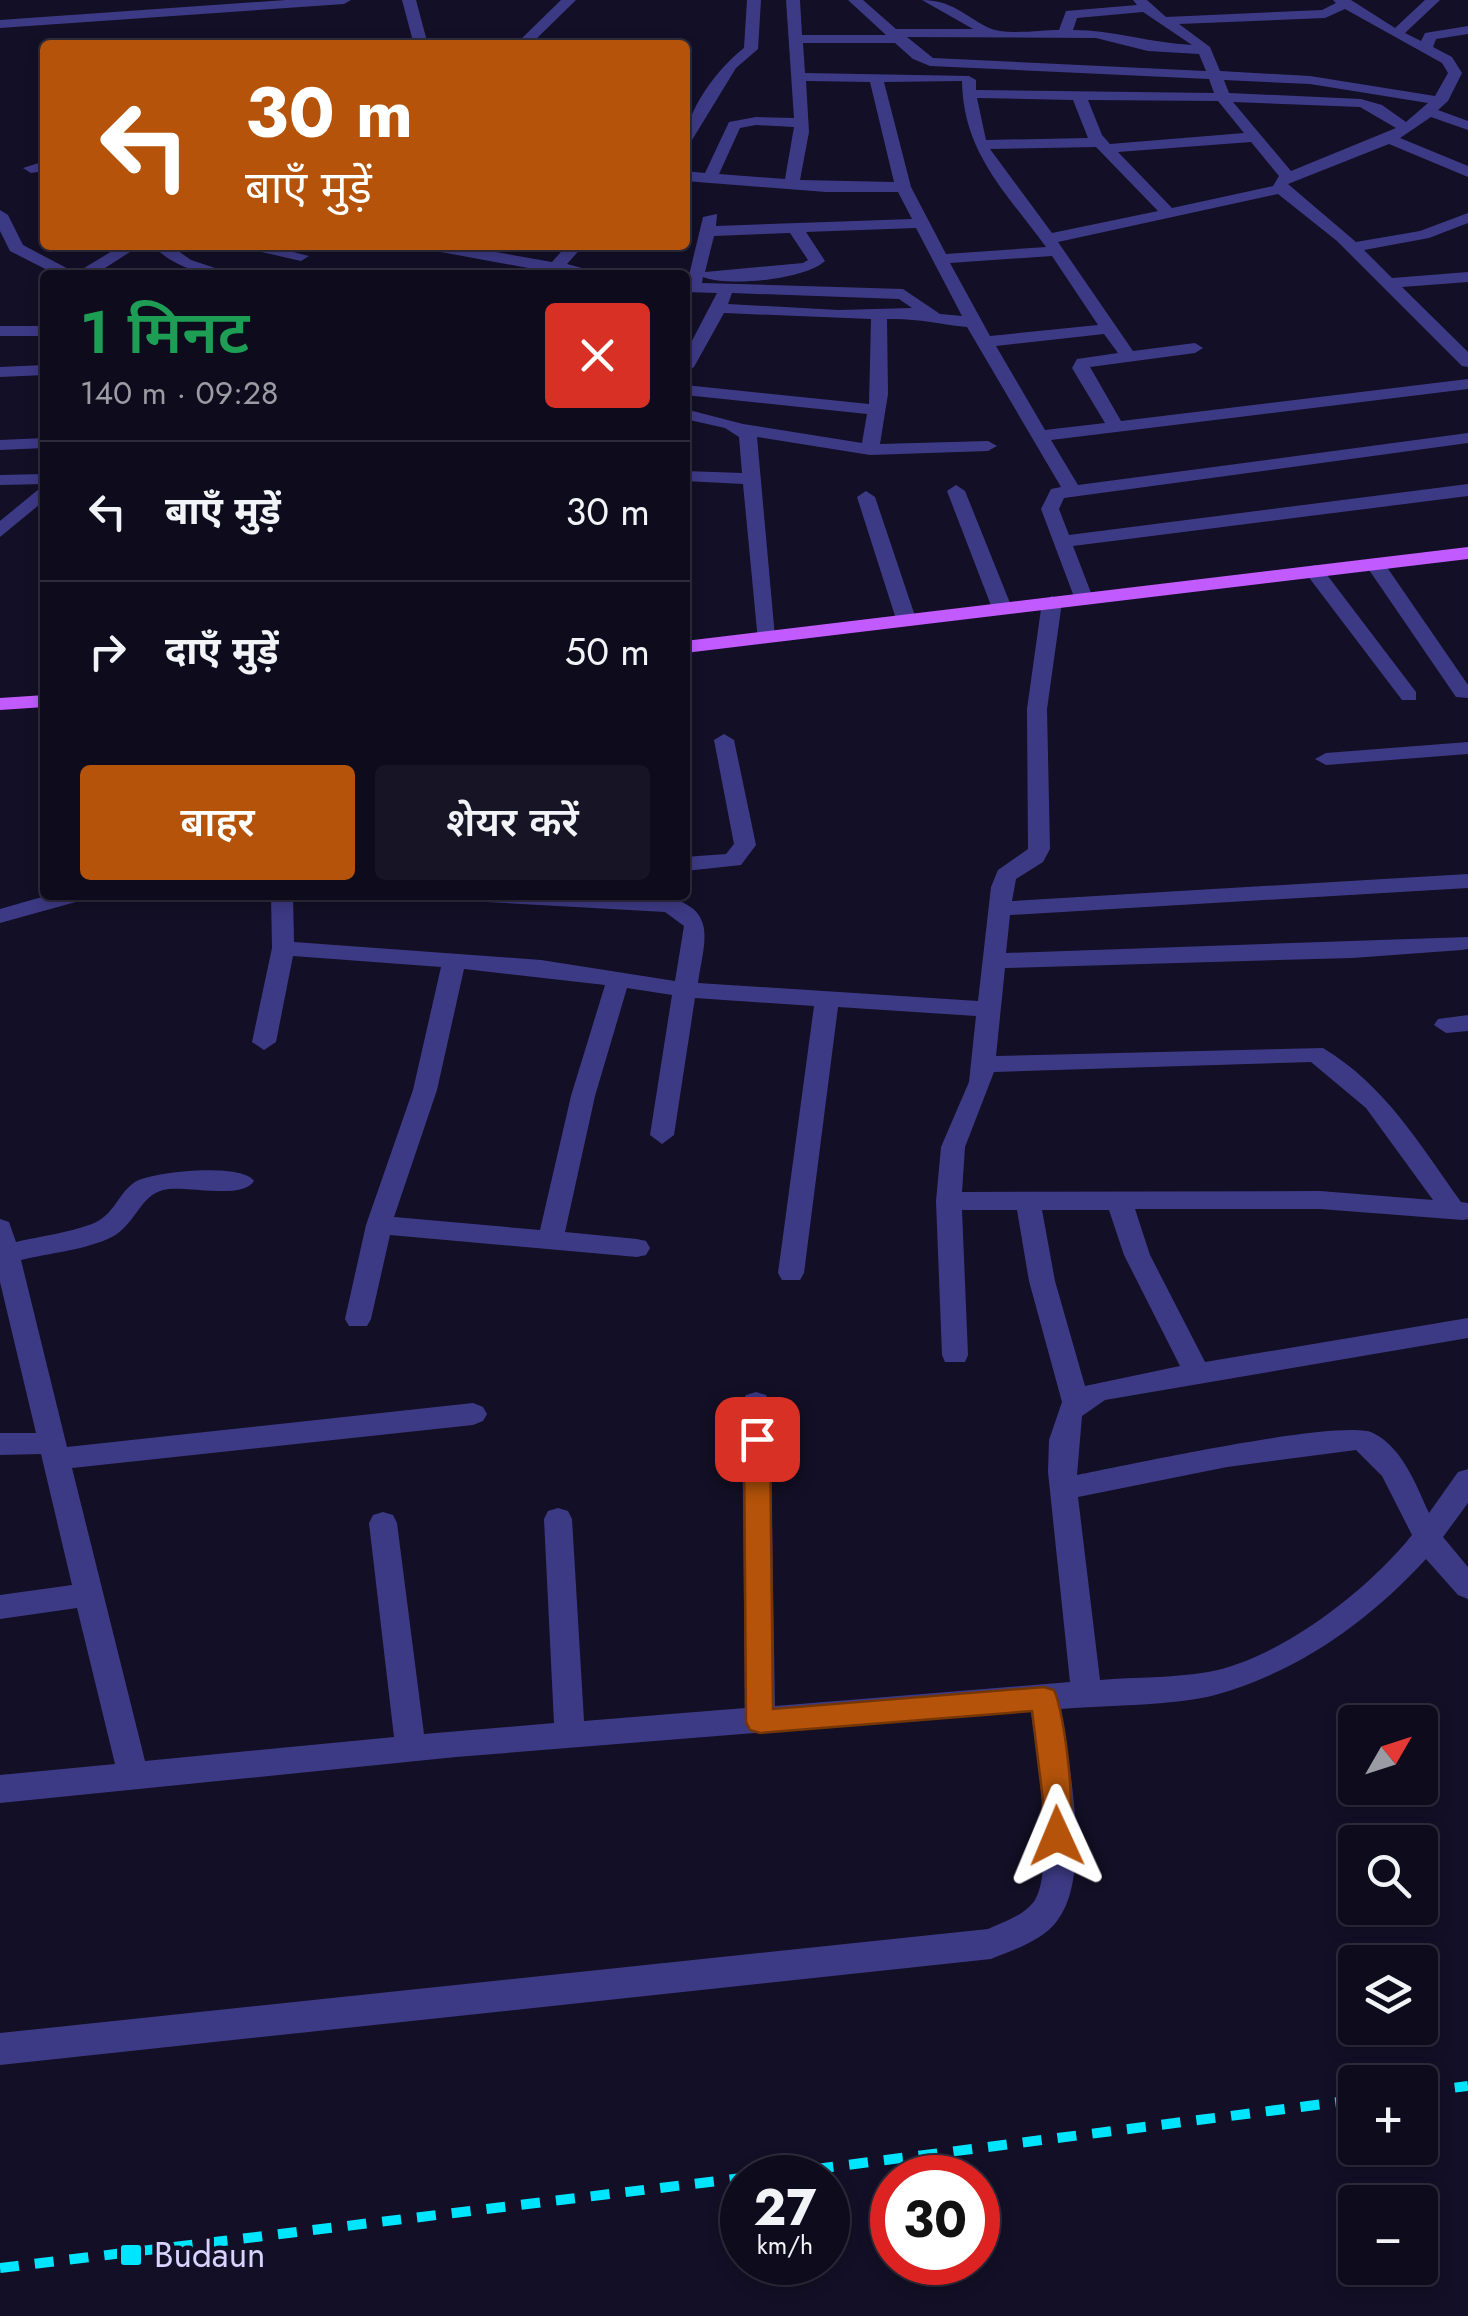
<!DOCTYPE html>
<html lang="hi">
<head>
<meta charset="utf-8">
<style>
	body { margin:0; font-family:Jost,"Noto Sans Devanagari",sans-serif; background:#171425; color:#f1f3f6; height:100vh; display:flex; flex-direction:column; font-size:38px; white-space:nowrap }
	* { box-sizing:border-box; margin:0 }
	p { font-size:32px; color:#9b9ba3 }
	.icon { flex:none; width:55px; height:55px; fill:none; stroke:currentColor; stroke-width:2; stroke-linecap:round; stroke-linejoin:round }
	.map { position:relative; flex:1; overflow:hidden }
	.sheet { position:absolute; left:40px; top:270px; width:650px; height:630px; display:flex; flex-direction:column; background:#0e0b1c; border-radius:10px; box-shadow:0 5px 15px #0003,0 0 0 2px #2e2b3b }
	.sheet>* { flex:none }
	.guide { position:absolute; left:40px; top:40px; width:650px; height:210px; border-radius:10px; box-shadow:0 5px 15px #0003,0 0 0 2px #2e2b3b; background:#b45309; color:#fff; overflow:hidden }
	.needle { width:65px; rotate:51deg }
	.buttons { position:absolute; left:1338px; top:1705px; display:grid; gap:20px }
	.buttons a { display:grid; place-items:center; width:100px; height:100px; border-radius:10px; background:#0e0b1c; box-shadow:0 5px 15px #0003,0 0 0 2px #2e2b3b; font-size:50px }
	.speed { position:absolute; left:720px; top:2155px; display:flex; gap:20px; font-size:50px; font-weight:700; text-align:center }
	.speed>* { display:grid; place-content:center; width:130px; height:130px; border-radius:50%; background:#0e0b1c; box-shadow:0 5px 15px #0003,0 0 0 2px #2e2b3b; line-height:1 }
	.speed small { font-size:25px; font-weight:400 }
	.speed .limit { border:15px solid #d22; background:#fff; color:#111 }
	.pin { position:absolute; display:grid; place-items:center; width:85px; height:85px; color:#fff; margin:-42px; border-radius:20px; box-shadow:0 5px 15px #0006 }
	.me { position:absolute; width:110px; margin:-55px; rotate:359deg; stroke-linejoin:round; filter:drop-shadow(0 0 8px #0008) }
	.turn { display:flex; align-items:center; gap:35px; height:210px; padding:0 40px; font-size:45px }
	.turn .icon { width:130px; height:130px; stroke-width:2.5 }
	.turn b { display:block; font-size:70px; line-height:85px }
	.round { display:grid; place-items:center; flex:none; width:105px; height:105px; border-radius:10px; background:#171425 }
	.head { display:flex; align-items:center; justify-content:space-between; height:170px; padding:0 40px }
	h1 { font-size:60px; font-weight:600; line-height:75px; color:#1e9e55 }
	.action { display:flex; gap:20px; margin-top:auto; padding:20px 40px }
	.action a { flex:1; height:115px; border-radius:10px; background:#b45309; color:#fff; font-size:40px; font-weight:600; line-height:115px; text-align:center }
	.action a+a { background:#171425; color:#f1f3f6 }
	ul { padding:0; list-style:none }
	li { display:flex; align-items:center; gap:30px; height:140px; padding:0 40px; border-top:2px solid #2e2b3b }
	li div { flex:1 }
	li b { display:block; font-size:38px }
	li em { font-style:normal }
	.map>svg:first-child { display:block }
</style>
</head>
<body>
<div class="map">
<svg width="1468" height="2316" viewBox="0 0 1468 2316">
	<rect width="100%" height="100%" fill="#130f26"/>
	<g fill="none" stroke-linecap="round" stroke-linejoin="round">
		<g fill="#3d3a85" fill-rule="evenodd">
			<path d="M286,0H351L344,4L0,28V20Z"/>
			<path d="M402,0H416L428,45H414Z"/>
			<path d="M561,0H576L530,45H515Z"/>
			<path d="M747,0H761L758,49L736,68L692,140L685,144C685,111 718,68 744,48Z"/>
			<path d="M786,0H800L802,35H886L848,0H863L896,29H973L922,0C951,0 964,15 987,27C1004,36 1040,30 1059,30L1066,11L1137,5L1133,0H1147L1166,17L1322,10L1336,3L1333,0H1351L1395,28L1425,0H1440L1405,33L1421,41L1425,33L1468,26V34L1436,39L1433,47L1452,57L1462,73L1448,101L1438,110L1468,121V130L1431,117L1400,138L1468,166V177L1389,144L1288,184L1356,242L1420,231L1468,213V223L1429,238L1364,250L1392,278L1468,272V282L1402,287L1468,352V367L1462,366L1337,241L1278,194L1058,242L1133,351L1195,343L1203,348L1195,353L1090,367L1121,421L1468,379V389L1051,440L1078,485L1468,433V443L1064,498L1059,509L1069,535L1468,484V496L1073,546L1093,598L1090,602H1076L1041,509L1051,489L1061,487L967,327C938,324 917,318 887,319L888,394L880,444L988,441L997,446L988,451L870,455L757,437L775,637L772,641H758L743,484L685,481V471L742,473L739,437L725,428L685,419V409L743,424L862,443L867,414L685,395V385L869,404L871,319L724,313L694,367L685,372V354L717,293L685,292L703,217L717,214L716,226L912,219L898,192H826L685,181V171L705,173L729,122L756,117L794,118ZM1345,9L1442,63L1448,73L1435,96L1310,76L1220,71L1210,47L1179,24L1325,18ZM1143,12L1192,45C1151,43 1113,30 1073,30L1077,18ZM907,37L1096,38L1148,51L1199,54L1206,71L933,58ZM803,43H895L913,59L930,66L1209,79L1214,93L976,90V80L969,76L805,73ZM1224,80L1310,84L1428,103L1406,122L1382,105L1361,99L1229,93ZM806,81L870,82L894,182L800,180L809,132ZM962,81C963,153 1006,192 1046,247L946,254L911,187L884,82ZM977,98L1073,100L1088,138L986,140ZM1088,100L1218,101L1244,133L1110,144L1102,135ZM1233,102L1360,107L1396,128L1291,171ZM756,125L794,127L785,179L719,174L740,128ZM1251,142L1279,176L1273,186L1172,208L1118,152ZM1096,147L1158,211L1052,233L990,149ZM916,228L962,316L940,314L903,289L702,283L703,277C727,287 805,280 825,261L806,232ZM790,233L808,260L803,263L705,272L714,236ZM1052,256L1098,325L990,336L950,263ZM732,293L899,299L912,308L839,310L728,304ZM1104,334L1118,353L1077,359L1072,368L1105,423L1045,430L996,346Z"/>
			<path d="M45,161V171L31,173L23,168Z"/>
			<path d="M0,210L8,215L23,245L76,273L122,245H141L94,275H57L10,251L0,231Z"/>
			<path d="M152,245H170L191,260L236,275C203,275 176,269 152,245Z"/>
			<path d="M231,245H266L309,256L301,261Z"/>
			<path d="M422,245H457L552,262L567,245H584L567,264L608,275L555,273L430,250Z"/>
			<rect x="0" y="326" width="45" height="10"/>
			<path d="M45,365V375L0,377V367Z"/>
			<path d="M45,438V448L0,450V440Z"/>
			<path d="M45,474V484L0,485V475Z"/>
			<path d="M45,484V500L0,537V521Z"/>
			<path d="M956,485L965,491L1012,608L1009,612H995L992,608L947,491Z"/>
			<path d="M866,491L875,497L916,619L913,623H899L896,619L857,497Z"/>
			<path d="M1375,558L1382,560L1468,685V698L1456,697L1365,564Z"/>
			<path d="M1314,565L1321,567L1416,692V700H1402L1304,571Z"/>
			<path d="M1052,596L1062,602L1047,709L1050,849L1043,862L1016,879L1012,901L1468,874V888L1010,915L1006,953L1468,937V949L1462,950L1352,958L1005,968L996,1056L1323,1048C1385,1085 1420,1145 1461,1202L1468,1203V1219L1463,1220L1320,1209H1135L1150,1255L1205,1362L1468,1318V1338L1105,1400L1082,1416L1077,1475C1123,1466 1342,1418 1373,1433C1403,1448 1416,1485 1429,1513L1458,1472L1468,1469V1503L1443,1537L1468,1567V1599L1458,1595L1426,1559C1368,1622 1298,1672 1215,1695C1175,1706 1104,1705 1061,1709C1068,1764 1093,1874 1057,1921C1042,1941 1013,1950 991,1959L0,2065V2033L988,1929C1004,1922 1025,1915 1035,1900C1055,1866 1036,1752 1031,1711L456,1757L0,1803V1775L115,1764L77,1608L0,1619V1595L72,1585L41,1454L0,1455V1433H36L0,1282V1219L9,1222L16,1242C41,1236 68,1233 92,1224C114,1216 118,1193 135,1182C154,1171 242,1163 254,1181C241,1201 185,1184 163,1190C140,1196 134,1226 112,1237C86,1250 49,1253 21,1260L67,1447L473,1403L483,1407L487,1414L483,1421L473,1425L72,1468L145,1761L394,1737L369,1523L373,1515L383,1512L393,1515L397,1523L424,1734L554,1723L544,1519L548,1511L558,1508L568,1511L572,1519L584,1721L745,1708L742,1402L746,1395L756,1392L766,1395L770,1402L775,1706L1070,1682L1048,1472L1049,1440L1062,1402L1029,1281L1017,1210H962L968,1355L965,1362H945L942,1355L936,1201L941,1147L969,1082L976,1016L838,1007L804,1273L800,1280H782L778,1273L814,1006L695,998L674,1135L662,1144L650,1135L672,995L627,988L595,1096L565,1232L637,1239L646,1241L650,1248L646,1255L637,1257L390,1235L371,1319L367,1326H349L345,1319L366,1225L413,1090L441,967L293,956L276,1042L264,1050L252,1042L272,948L271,895H293L294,942L541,960L675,981L684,926L665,912L487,902L476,895L670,898C719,911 703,945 698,983L978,1001L991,887L998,870L1028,849L1027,709L1042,602ZM464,969L605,985L571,1096L540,1230L394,1217L437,1090ZM1311,1062L1366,1108L1433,1200L1320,1191L962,1192L965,1147L994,1072ZM1042,1210H1109L1124,1255L1180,1366L1085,1386L1055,1281ZM1356,1450L1382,1476L1412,1535C1367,1591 1280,1659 1208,1672C1173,1678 1136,1677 1100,1680L1078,1497L1227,1467Z"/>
			<path d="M724,734L734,740L756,845L741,865L685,871V857L726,854L734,844L714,740Z"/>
			<path d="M1468,742V754L1326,765L1315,759L1326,753Z"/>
			<path d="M49,895H86L83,900L0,923V909Z"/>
			<path d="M1468,1015V1031L1446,1033L1434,1025L1438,1019Z"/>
		</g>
		<g fill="#c25bff" fill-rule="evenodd">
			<path d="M1468,547V559L685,653V641Z"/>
			<path d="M45,695V707L0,710V698Z"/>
		</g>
		<g stroke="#00e5ff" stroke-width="10" stroke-dasharray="19 16" stroke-linecap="butt">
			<path d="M1420,2092L1468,2086"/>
			<path d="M745,2178L1355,2100"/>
			<path d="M0,2268L742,2178"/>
		</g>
	</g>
	<path fill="#b45309" stroke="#753606" stroke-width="2.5" d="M757,1429L766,1432L770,1439L773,1709L1044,1687L1054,1690C1065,1713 1078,1822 1067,1845L1057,1849L1047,1845L1042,1836L1043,1800L1032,1711L760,1733L750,1730L746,1722L744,1439L748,1432Z"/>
	<rect fill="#00e5ff" stroke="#130f26" stroke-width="4" x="119" y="2243" width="24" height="24" rx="5"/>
	<g text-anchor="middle" stroke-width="9" stroke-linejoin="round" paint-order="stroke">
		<g font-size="35" fill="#d9d4ff" stroke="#130f26" text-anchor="start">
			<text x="154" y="2267">Budaun</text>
		</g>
	</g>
</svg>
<div class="buttons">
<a><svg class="needle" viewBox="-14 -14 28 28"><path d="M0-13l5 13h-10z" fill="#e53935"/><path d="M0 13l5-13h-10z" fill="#9b9ba3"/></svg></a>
<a><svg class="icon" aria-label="search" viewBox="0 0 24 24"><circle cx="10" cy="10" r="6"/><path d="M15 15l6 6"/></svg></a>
<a><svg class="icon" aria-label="layers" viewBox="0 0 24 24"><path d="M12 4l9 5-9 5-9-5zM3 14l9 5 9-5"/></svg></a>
<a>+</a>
<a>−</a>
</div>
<div class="speed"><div>27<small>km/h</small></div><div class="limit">30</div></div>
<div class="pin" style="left:757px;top:1439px;background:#d93025"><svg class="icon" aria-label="arrive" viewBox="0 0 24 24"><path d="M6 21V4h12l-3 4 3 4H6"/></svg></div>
<svg class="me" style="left:1057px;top:1836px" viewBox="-20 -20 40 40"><path d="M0-17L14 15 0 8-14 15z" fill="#b45309" stroke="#fff" stroke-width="4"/></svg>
<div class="guide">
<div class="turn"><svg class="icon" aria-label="left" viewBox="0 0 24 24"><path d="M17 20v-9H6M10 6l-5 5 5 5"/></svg><div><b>30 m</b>बाएँ मुड़ें</div></div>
</div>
<section class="sheet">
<div class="head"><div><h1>1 मिनट</h1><p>140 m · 09:28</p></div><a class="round" style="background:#d93025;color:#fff"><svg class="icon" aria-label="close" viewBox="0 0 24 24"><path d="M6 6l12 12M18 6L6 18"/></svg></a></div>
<ul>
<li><svg class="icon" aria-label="left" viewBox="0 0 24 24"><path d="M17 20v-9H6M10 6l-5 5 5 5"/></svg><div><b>बाएँ मुड़ें</b></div><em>30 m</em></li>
<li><svg class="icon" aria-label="right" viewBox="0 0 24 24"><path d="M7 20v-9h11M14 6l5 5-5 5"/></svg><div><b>दाएँ मुड़ें</b></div><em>50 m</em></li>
</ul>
<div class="action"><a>बाहर</a><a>शेयर करें</a></div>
</section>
</div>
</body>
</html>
